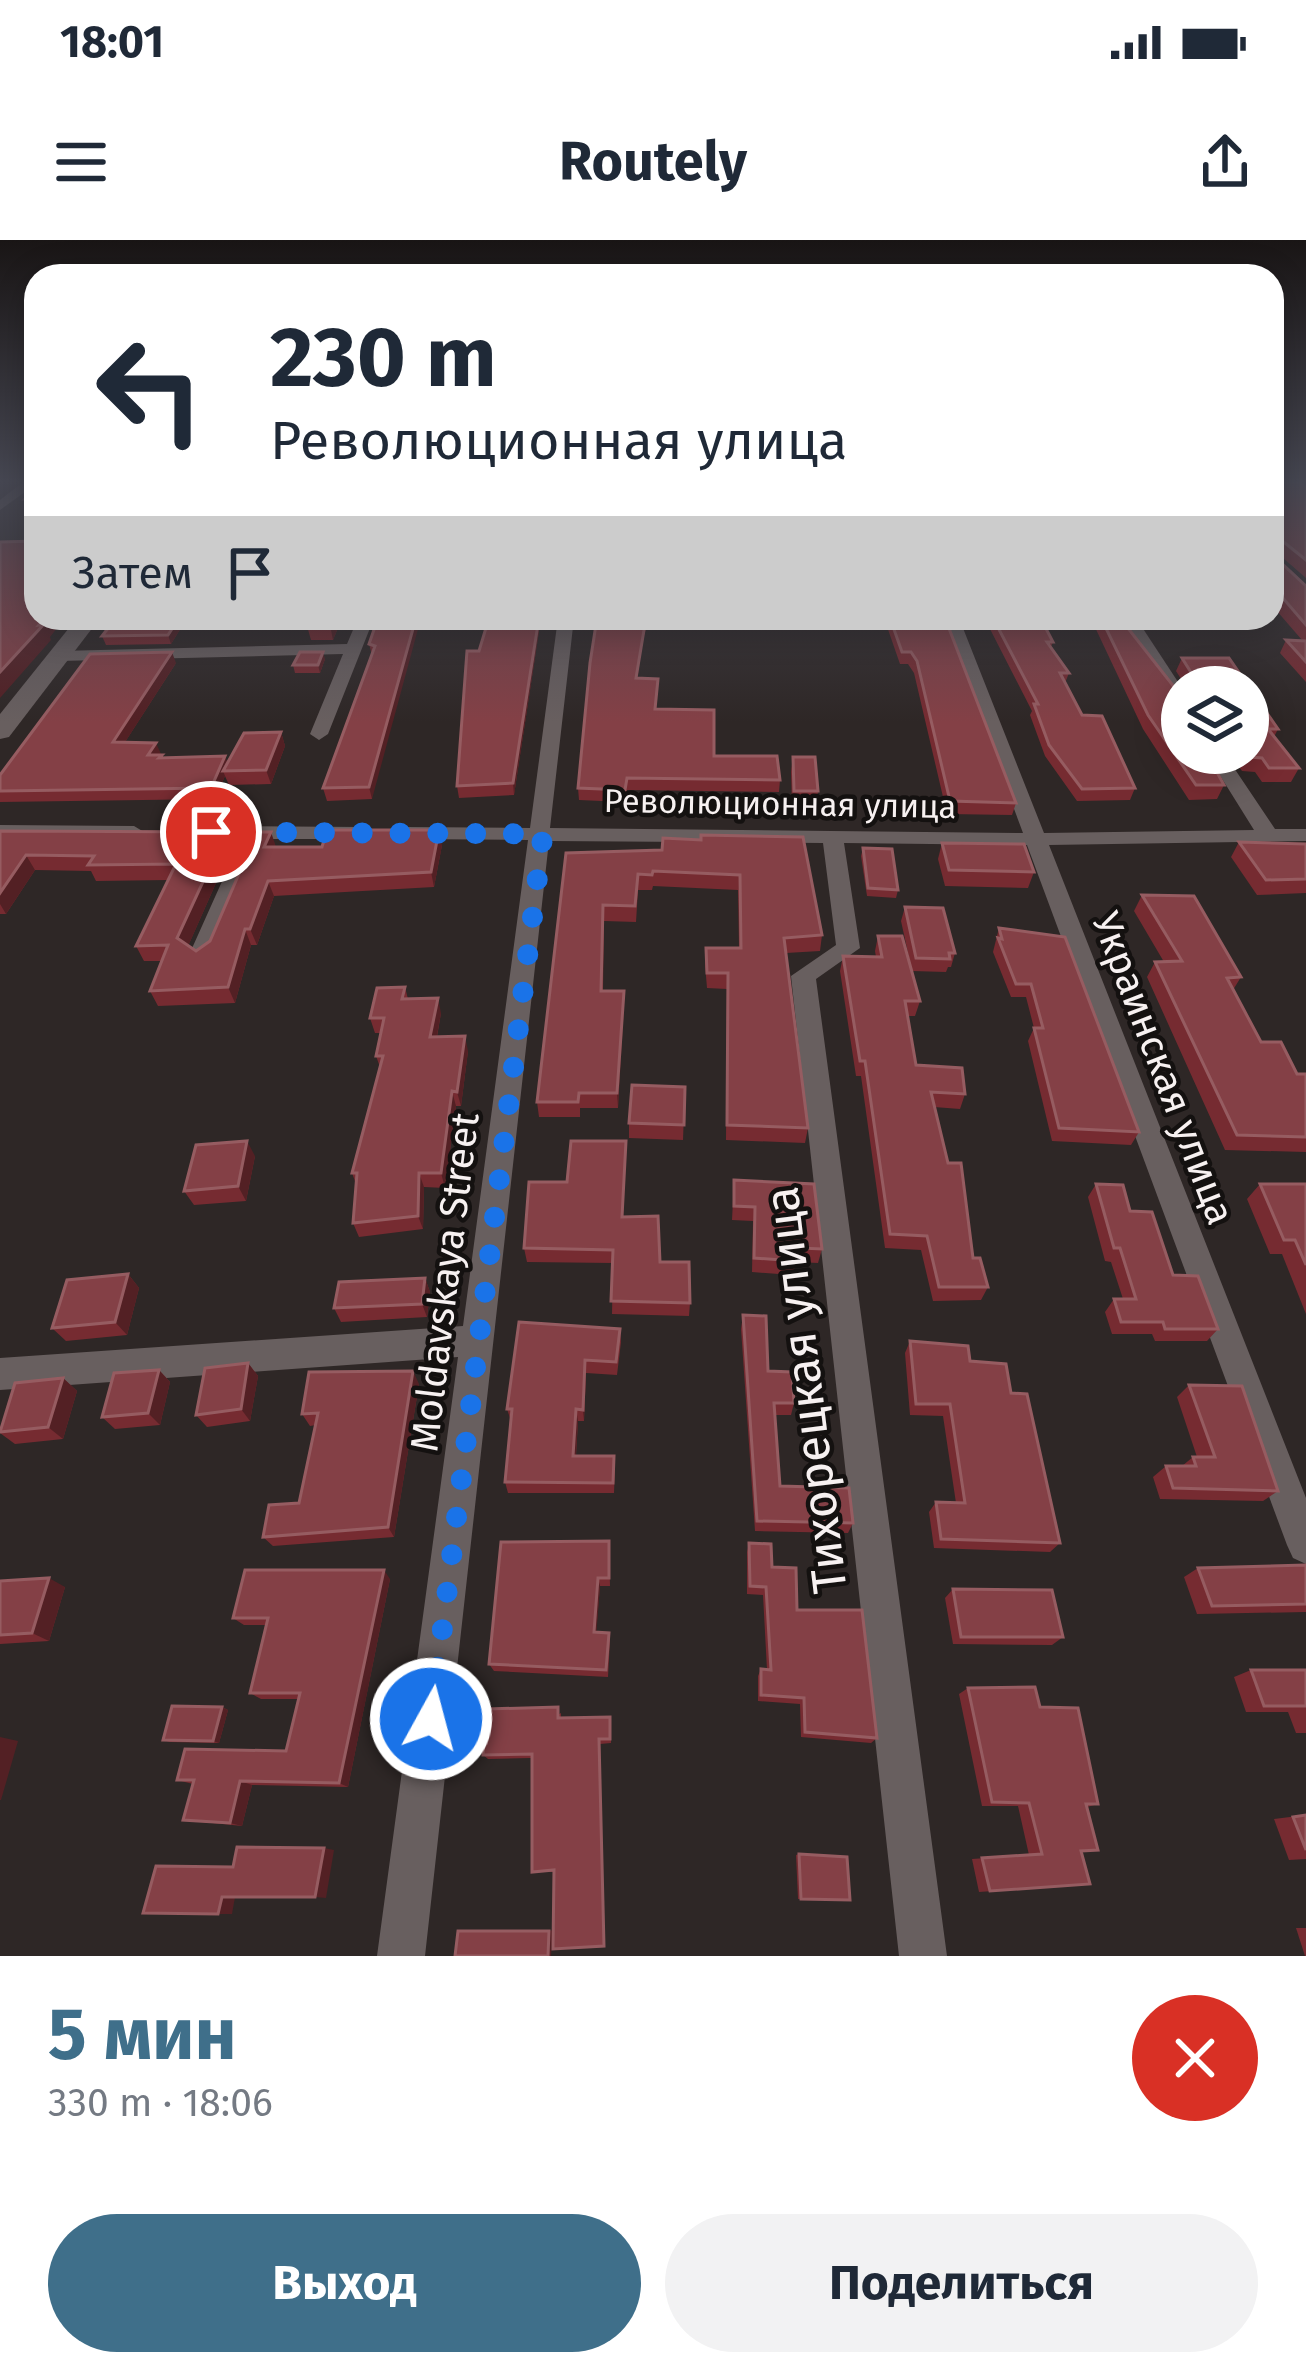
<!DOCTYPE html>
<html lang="ru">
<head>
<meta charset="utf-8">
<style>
	body { margin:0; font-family:"Fira Sans",sans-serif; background:#f2f2f3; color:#1f2937; height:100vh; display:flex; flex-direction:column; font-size:45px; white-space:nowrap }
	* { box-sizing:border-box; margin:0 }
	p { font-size:39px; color:#747a83 }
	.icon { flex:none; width:66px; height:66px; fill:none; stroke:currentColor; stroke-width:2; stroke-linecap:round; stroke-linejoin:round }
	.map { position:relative; height:1716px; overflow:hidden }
	.side { display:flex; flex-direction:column; background:#fff; flex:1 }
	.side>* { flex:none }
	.top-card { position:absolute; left:24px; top:24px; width:1260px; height:366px; border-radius:36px; box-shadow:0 6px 30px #0003; background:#fff; color:#1f2937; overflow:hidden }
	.controls { position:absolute; left:1161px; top:426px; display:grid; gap:24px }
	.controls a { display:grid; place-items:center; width:108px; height:108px; border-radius:50%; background:#fff; box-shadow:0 6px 30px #0003; font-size:60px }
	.pin { position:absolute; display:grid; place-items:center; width:102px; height:102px; color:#fff; margin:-51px; border:6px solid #fff; border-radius:50%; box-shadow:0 3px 12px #0007 }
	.me { position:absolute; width:132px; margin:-66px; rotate:7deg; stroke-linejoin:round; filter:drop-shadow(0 0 9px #0008) }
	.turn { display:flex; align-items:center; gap:42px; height:252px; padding:0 48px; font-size:54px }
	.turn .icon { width:156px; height:156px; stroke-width:2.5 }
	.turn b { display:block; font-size:84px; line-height:102px }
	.then { display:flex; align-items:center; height:114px; padding:0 48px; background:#0003; gap:24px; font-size:45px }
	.round { display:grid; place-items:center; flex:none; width:126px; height:126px; border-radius:63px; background:#f2f2f3 }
	.overview { display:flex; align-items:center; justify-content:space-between; height:204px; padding:0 48px }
	h1 { font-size:72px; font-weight:700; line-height:90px; color:#3f6f8a }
	.cta { display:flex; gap:24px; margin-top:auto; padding:24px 48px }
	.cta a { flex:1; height:138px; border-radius:72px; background:#3f6f8a; color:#fff; font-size:48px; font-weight:700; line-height:138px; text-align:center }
	.cta a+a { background:#f2f2f3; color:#1f2937 }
	.status { display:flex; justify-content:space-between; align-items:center; height:84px; padding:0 60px; background:#fff; direction:ltr }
	.status svg { height:33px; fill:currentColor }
	header { display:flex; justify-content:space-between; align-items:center; height:156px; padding:0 48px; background:#fff; font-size:54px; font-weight:700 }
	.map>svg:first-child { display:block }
</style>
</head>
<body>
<div class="status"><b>18:01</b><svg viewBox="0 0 49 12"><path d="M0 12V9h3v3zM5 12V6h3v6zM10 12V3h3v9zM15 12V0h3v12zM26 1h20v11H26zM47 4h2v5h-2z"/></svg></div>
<header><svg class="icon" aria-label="menu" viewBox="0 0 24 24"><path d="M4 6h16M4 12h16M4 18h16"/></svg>Routely<svg class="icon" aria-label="share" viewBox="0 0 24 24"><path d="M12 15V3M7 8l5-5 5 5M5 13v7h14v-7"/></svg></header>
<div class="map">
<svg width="1306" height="1716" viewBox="0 0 1306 1716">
	<rect width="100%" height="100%" fill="#2e2726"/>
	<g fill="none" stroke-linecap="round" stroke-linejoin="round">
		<g fill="#685f5f" fill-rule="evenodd">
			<path d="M23,242L36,244L0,270V260Z"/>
			<path d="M358,378H374L328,494L319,500L310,494L343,414L59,421L51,416L59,411L347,404Z"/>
			<path d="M558,378H574L550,588L1023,593L943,378H959L1044,593L1254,590L1206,513H1224L1275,589H1306V601L1049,605L1306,1258V1324L1293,1318L1287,1305L1027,605L844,603L860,708L816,739L947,1716H899L791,736L836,705L823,603L549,601L425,1716H377L458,1117L0,1150V1118L463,1086L528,600L406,599L396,593L406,587L530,588Z"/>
			<path d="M1120,378H1136L1182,448V467L1176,466Z"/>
			<path d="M0,585L134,586L144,592L134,598L0,597Z"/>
			<path d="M190,586L362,587L372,593L362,599H262L213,715L201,723L189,715L241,599L183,596V588Z"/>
		</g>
		<path fill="#685f5f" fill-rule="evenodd" d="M77,378H100L9,497L0,499V474Z"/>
	</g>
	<g fill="#762b31">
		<path d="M1272,242L1306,247V338L1275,311V317L1306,346V442L1280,413L1286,400H1302L1276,370H1272Z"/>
		<path d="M36,248V273H32L25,259Z"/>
		<path d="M116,378H187L171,404L106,405L102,396Z"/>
		<path d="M311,378H342L333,400H311L307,386Z"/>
		<path d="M378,378L372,559L327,561L323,548L372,415L369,404Z"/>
		<path d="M541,378L514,555L459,558L457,546Z"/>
		<path d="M597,378H652V386L647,385L642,403L637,438L658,439L656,469L714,516L780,540L779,552L627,550L625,562L579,560L578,548Z"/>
		<path d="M884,378H945L1016,563L1012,575L947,574L914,433L908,424H900Z"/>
		<path d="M993,378L1053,402L1051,407L1069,433L1065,443L1082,475L1135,548L1130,560L1077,561L1045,516L1030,475L1032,471L990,389Z"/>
		<path d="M1094,378H1120L1219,517L1214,526L1224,545L1217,559L1189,560L1143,489L1093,383Z"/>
		<path d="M1182,418H1229L1278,489L1274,497L1299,528L1291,542H1262L1255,532L1242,531L1229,513H1248V447H1186L1176,431Z"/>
		<path d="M325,419L320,433H295L293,425Z"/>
		<path d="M176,423L125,502L161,515L163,518L225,516L227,523L281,492L285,506L271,544L229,545L225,536L215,559L0,562V535Z"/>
		<path d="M793,517L818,551L816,567L792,566L791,532Z"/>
		<path d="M0,591L226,592L232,607L188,706L196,711L210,701L276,607L442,605L434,647L274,656L257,705H251L235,763L158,766L150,751L162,721H144L136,706L168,640L96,641L91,631L35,630L6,674H0Z"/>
		<path d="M701,600L822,695L820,711L786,713L808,888L805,903L726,900L727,749L707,748L705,724L706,708H739L738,650L653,646L652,650H638L636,682L604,681L603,751H624L618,868H580V877H539L537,862L566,613L662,610Z"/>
		<path d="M1239,602L1306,604V653L1257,655L1231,617Z"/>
		<path d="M942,603L1034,632L1028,648L945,646L938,619Z"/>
		<path d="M863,608L898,650L896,658L867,656L861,616Z"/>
		<path d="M1142,655L1241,737L1233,750L1261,802L1297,834H1306V912L1225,910L1147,737L1155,722H1164L1134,671Z"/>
		<path d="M905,667L955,713L951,727H948L946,732L912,731L901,681Z"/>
		<path d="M999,688L1139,892L1131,905L1052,901L1028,801L1034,788L1026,757H1011L993,712Z"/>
		<path d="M878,696L920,761L915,776H907L916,825L965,854L960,869L934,867L973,1018L988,1047L981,1060L933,1061L921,1010L885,1008L861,836H856L840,731L843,716L876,717L875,711Z"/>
		<path d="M405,747L408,759L441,773L437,797L468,811L461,866H456L445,948L424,947L423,989L359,997L353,983L356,944L352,933L380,827L376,816L381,793H375L370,778Z"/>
		<path d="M685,847L683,900L629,898V883Z"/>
		<path d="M626,901L623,977L660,1022L690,1063L689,1076L612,1074L613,1023L527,1022L524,1008L567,942Z"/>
		<path d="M255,916L246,961L194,965L184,951Z"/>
		<path d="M734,940L822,1009L818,1023L797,1022L792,1035L752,1032L753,981L732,980Z"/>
		<path d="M1096,944L1130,971L1173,1035L1218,1089L1207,1101H1155L1152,1094H1112L1105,1072L1114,1059H1123L1111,1022L1105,1021L1088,957Z"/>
		<path d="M1260,944H1306V1074L1282,1014H1270L1247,959Z"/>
		<path d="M128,1034L139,1048L127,1095L66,1101L52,1088Z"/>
		<path d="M425,1038L430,1052L427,1077L341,1082L334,1068Z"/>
		<path d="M743,1075L768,1131L794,1163L791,1175H775L780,1246L853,1283L848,1293L755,1291L741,1089Z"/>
		<path d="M620,1089L621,1102L617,1135L586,1133L584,1181H578L576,1216L615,1227L614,1253H508L505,1242L511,1181L507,1169Z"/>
		<path d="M910,1101L970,1121L1011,1153L1060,1303L1050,1312L934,1308L929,1272L936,1262L956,1263L943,1176L910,1175L905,1113Z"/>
		<path d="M248,1123L258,1136L250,1181L207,1187L196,1175Z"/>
		<path d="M159,1130L170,1142L160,1185L115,1189L102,1177Z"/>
		<path d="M63,1138L77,1151L63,1199L15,1204L0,1193Z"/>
		<path d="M419,1144L394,1297L273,1306L263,1297L299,1263L316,1185L310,1186L302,1174Z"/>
		<path d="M1189,1145L1278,1251L1263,1261L1160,1259L1153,1237L1166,1226H1182L1193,1217H1197L1177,1157Z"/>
		<path d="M609,1301L610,1346H600L596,1392L610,1400L608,1437L494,1431L489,1424Z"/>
		<path d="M749,1303L772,1327L877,1498L871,1503L801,1497L800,1464L758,1461V1436L761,1429L767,1430L763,1355L747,1354V1312Z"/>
		<path d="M1198,1328L1306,1364V1372L1197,1374L1184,1337Z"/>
		<path d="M390,1339L348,1547L252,1545L242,1586L183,1580L193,1544L177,1540L286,1511L298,1459H261L250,1453L266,1385H244L233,1378Z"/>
		<path d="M0,1341L65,1347L49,1401L0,1404Z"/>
		<path d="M953,1349L1063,1397L1052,1405L953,1404L945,1358Z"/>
		<path d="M1251,1430H1306V1493H1296L1288,1472H1246L1234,1437Z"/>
		<path d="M968,1448L1040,1467L1098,1564L1087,1567L1098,1610L1081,1612L1090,1644L979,1652L972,1619L1029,1615L1018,1566H982L959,1454Z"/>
		<path d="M222,1467L228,1470L219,1503L170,1502L163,1500Z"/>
		<path d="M561,1473V1478L610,1477L611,1482V1503L600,1504L604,1706L554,1632H532V1518L488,1519L483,1515Z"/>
		<path d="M1306,1575V1619L1289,1620L1274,1579Z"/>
		<path d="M799,1614L850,1660L798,1659L796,1615Z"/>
		<path d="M1296,1688H1306V1716H1305Z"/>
	</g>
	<g fill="#532024">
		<path d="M45,378H65L50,397L51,400L0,458V432Z"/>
		<path d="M179,378H187L171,404L168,395Z"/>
		<path d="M333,378H342L333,400L330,385Z"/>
		<path d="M416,378H421L372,559L369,547Z"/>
		<path d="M539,378H541L514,555L513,543Z"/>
		<path d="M646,378L647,385L642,403L636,450L642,392Z"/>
		<path d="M172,412L176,423L118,513L113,502Z"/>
		<path d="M323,412L325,419L320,433L318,425Z"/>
		<path d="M281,492L285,506L271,544L266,530Z"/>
		<path d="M156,503L161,514L148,515Z"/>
		<path d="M225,516L229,527L223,531L225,536L215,559L211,548Z"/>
		<path d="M439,590L442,605L434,647L431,632Z"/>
		<path d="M226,592L232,607L185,713L177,698Z"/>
		<path d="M271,592L276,607H264Z"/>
		<path d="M26,615L35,630L6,674L0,664V653Z"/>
		<path d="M268,641L274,656L257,705L250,689Z"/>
		<path d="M245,689L251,705L235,763L228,747Z"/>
		<path d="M624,751V766L618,868L617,853Z"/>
		<path d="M438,758L441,773L434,812L430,797Z"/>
		<path d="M465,796L468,811L461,866L457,852Z"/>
		<path d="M452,851L456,866L445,948L441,933Z"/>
		<path d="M247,901L255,916L246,961L238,946Z"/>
		<path d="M419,933L424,947L423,989L418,976Z"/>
		<path d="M128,1034L139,1048L127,1095L115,1082Z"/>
		<path d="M425,1038L430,1052L427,1077L422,1064Z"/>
		<path d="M585,1120L586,1133L584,1181L583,1170Z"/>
		<path d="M248,1123L258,1136L250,1181L241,1169Z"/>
		<path d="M159,1130L170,1142L160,1185L148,1173Z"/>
		<path d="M413,1131L419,1144L394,1297L388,1287Z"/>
		<path d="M63,1138L77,1151L63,1199L48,1187Z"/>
		<path d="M576,1169L578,1181L575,1227L573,1216Z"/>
		<path d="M384,1330L390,1339L348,1547L339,1543Z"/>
		<path d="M49,1338L65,1347L49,1401L32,1393Z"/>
		<path d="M598,1338L600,1346L596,1399L594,1392Z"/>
		<path d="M222,1467L228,1470L219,1503L213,1501Z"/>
		<path d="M0,1497L18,1501L1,1560H0Z"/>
		<path d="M599,1499L605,1705L604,1706Z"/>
		<path d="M240,1541L252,1545L242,1586L230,1583Z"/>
		<path d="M324,1608L334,1610L326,1658L315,1657Z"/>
		<path d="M222,1657H235L232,1674H218Z"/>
		<path d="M553,1690L551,1716H548L549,1691Z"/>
	</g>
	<g fill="#844046" stroke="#965c61" stroke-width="3">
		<path d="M1272,242H1299L1306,247V320L1280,299H1274L1275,317L1306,346V385L1282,357H1272Z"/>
		<path d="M36,248V258L25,259Z"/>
		<path d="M36,301V378H45L39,385L44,384L0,432V302Z"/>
		<path d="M116,378H179L168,395L102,396Z"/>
		<path d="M311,378H333L330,385L307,386Z"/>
		<path d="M378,378H416L369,547L323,548L375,406L369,404Z"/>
		<path d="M489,378H539L513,543L457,546L467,411H479Z"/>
		<path d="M597,378H646L636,438L658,439L655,469L714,470V516H777L780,540L627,538L625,550L578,548L590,423Z"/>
		<path d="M890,378H945L1016,563L950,561L917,421L911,412H902Z"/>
		<path d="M993,378L1041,379L1053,402H1047L1069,433H1060L1082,475L1102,476L1135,548L1082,549L1049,505L1034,464H1038Z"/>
		<path d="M1101,378H1120L1182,457V513H1216L1219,517L1208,516L1224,545H1196L1148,475Z"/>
		<path d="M1286,400L1306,401V422Z"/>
		<path d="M172,412L113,502L156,503L148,515H162L159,518L225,516L211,548L0,551V535L90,414Z"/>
		<path d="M300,412H323L318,425H293Z"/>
		<path d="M1182,418H1229L1278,489H1268L1299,528H1269L1262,518L1249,517L1246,513H1248V447H1192V434Z"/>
		<path d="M281,492L266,530L223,531L244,493Z"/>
		<path d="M793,517H815L818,551H794Z"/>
		<path d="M327,590H439L431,632L268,641L250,689H245L228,747L150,751L168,705L136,706L176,624L88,625L94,616L26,615L0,653V591L226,592L177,698L196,711L210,701L257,592H271L264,607H322Z"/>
		<path d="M701,595L803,597L822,695L784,698L808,888L727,885L728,733H707L706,708H741L740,635L653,631L652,635L638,634L635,666L603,665L601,751H624L617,853H579L578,862H537L566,613L662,610L663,598L701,600Z"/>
		<path d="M1239,602L1306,604V639L1266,640Z"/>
		<path d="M942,603L1024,604L1034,632L949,630Z"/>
		<path d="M863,608L892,609L898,650L868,648Z"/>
		<path d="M1142,655L1194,656L1241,737L1227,738L1261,802H1281L1297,834H1306V897L1237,895L1155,722L1182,721Z"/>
		<path d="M905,667L943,668L955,713H949L950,719L916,718Z"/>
		<path d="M999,688L1065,697L1139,892L1059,888L1034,788H1043L1031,744H1016L998,698L1002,699Z"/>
		<path d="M878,696H902L920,761H905L916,825L962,828L965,854L931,852L948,923H961L973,1018H980L988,1047H939L927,996L890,994L865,821H860L843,716L882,717Z"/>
		<path d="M405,747L402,759L438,758L430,797L465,796L457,852L452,851L441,933H419L418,976L353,983L357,933H352L383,816H376L384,778H370L377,748Z"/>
		<path d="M632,845L685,847L684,885L629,883Z"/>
		<path d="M247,901L238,946L184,951L196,905Z"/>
		<path d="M571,901H626L622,977L658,976L660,1022H689L690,1063L611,1061L613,1010L524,1008L529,942H567Z"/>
		<path d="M734,940L814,944L822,1009L800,1008L795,1021L754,1018L755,967L734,966Z"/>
		<path d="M1096,944L1123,945L1130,971L1152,972L1173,1035L1198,1036L1218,1089H1165L1163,1082H1121L1114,1059H1136L1120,1008H1114Z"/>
		<path d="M1260,944H1306V1025L1295,1000H1284Z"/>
		<path d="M128,1034L115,1082L52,1088L67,1040Z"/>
		<path d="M425,1038L422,1064L334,1068L339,1042Z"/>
		<path d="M743,1075L766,1076L768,1131L792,1132L794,1163H774L780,1246L849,1248L853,1283L757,1281Z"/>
		<path d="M519,1082L620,1089L616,1122L585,1120L583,1170L576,1169L573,1216H614L613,1243L505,1242L512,1169H507Z"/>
		<path d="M910,1101L968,1106L970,1121L1006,1124L1011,1153L1027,1154L1060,1303L941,1299L936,1262L965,1263L950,1164H916Z"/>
		<path d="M248,1123L241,1169L196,1175L205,1128Z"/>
		<path d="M159,1130L148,1173L102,1177L114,1133Z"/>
		<path d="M413,1131L388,1287L263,1297L269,1265L299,1263L318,1173L302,1174L309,1132Z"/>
		<path d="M63,1138L48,1187L0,1192L15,1143Z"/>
		<path d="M1189,1145L1242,1146L1278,1251L1173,1248L1166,1226H1196L1193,1217H1215Z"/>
		<path d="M609,1301V1338H598L594,1392L609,1393L606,1430L489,1424L501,1302Z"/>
		<path d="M749,1303L771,1304L772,1327L796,1328L797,1370H862L877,1498L805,1492L804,1458L761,1455V1429L771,1430L766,1347L750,1346Z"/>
		<path d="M1306,1325V1364L1212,1366L1198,1328Z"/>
		<path d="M245,1330H384L339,1543L240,1541L230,1583L183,1580L194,1540H177L185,1509L286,1511L300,1453H250L268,1378H233Z"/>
		<path d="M49,1338L32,1393L0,1395V1341Z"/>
		<path d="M953,1349L1052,1350L1063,1397H961Z"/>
		<path d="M1251,1430H1306V1466H1264Z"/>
		<path d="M1035,1447L1040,1467L1078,1468L1098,1564H1086L1098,1610L1081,1611L1090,1644L990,1651L982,1618L1042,1614L1029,1563L992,1562L968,1448Z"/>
		<path d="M172,1466L222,1467L213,1501L163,1500Z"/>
		<path d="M558,1467V1478L610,1477V1499H599L604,1706L553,1709L554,1630L532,1632V1514L483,1515L487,1469Z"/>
		<path d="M1306,1575V1610L1293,1577Z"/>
		<path d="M237,1607L324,1608L315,1657H222L218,1674L143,1673L156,1626L233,1627Z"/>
		<path d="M799,1614L847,1617L850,1660L801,1659Z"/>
		<path d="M458,1691H549L548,1716H455Z"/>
	</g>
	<linearGradient id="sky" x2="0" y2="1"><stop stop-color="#191515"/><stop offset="0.5" stop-color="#464752"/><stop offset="1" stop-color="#464752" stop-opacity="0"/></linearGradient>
	<rect width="1306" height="482" fill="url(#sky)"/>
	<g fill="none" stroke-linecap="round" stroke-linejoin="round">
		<path stroke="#1a73e8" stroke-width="21" stroke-dasharray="0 37.8" d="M211,592L543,594L431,1479"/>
	</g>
	<g text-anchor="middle" stroke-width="9" stroke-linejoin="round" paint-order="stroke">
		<g font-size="33" fill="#f7f1f1" stroke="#141110">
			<text transform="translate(780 563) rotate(1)" y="12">Революционная улица</text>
		</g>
		<g font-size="39" fill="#f7f1f1" stroke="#141110">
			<text transform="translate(1164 828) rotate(69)" y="14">Украинская улица</text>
			<text transform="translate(444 1042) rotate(-83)" y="14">Moldavskaya Street</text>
		</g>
		<g font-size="48" fill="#f7f1f1" stroke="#141110">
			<text transform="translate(805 1150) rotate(-97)" y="17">Тихорецкая улица</text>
		</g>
	</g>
</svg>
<div class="controls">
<a><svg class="icon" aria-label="layers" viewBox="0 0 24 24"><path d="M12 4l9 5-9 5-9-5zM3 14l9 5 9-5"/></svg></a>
</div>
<div class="pin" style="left:211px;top:592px;background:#d93025"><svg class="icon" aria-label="arrive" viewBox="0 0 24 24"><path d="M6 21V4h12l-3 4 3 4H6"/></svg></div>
<svg class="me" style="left:431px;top:1479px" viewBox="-20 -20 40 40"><circle r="17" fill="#1a73e8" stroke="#fff" stroke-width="3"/><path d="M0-11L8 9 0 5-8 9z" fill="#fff"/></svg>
<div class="top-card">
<div class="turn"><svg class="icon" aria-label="left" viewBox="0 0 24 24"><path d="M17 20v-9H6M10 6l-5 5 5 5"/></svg><div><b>230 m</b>Революционная улица</div></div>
<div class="then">Затем<svg class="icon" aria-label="arrive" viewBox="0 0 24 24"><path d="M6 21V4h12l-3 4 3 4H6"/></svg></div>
</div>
</div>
<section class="side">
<div class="overview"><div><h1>5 мин</h1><p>330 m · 18:06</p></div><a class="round" style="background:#d93025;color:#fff"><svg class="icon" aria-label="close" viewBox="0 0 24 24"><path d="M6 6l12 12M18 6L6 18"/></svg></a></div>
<div class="cta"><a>Выход</a><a>Поделиться</a></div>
</section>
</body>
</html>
